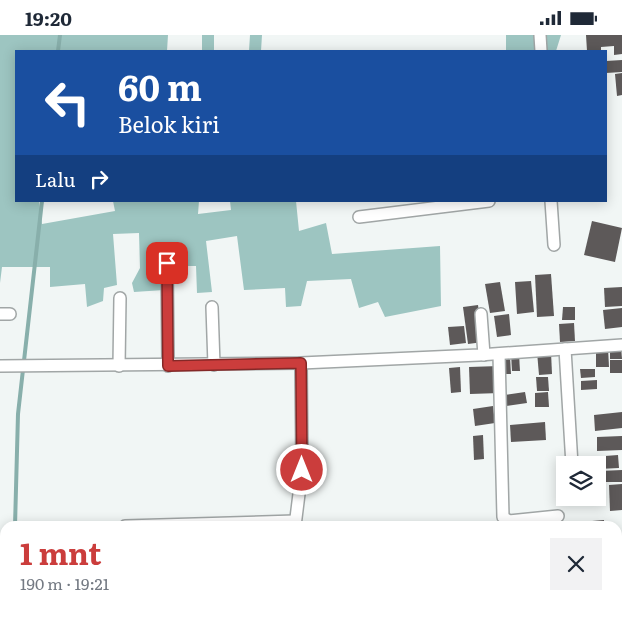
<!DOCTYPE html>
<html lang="id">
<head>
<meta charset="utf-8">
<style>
	body { margin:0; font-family:Literata,serif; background:#f2f2f3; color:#1f2937; height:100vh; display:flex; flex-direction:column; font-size:19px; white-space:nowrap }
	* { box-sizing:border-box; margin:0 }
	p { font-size:16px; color:#747a83 }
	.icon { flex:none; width:28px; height:28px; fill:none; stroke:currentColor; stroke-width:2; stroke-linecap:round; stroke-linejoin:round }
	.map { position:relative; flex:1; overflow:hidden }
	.sheet { position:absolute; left:0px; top:486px; width:622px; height:96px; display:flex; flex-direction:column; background:#fff; border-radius:15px 15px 0 0; box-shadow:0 2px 12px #0003 }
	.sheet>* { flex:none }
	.top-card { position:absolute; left:15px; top:15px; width:592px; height:152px; border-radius:0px; box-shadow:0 2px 12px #0003; background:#1a4fa0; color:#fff; overflow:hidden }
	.controls { position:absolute; left:556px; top:421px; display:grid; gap:10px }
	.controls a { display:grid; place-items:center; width:50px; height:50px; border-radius:0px; background:#fff; box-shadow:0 2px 12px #0003; font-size:25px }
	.pin { position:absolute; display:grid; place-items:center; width:42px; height:42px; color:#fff; margin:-21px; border-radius:10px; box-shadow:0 2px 8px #0006 }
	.me { position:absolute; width:55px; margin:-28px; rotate:0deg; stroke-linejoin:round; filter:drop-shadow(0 0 4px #0008) }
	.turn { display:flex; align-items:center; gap:18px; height:105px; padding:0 20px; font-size:22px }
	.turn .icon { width:65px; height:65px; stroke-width:2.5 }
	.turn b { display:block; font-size:35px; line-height:42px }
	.then { display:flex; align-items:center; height:48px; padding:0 20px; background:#0003; gap:10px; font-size:19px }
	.round { display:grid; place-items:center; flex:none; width:52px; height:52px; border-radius:0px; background:#f2f2f3 }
	.headline { display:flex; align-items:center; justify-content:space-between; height:85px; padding:0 20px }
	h1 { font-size:30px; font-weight:700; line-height:38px; color:#cb3d3c }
	.status { display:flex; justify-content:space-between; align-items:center; height:35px; padding:0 25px; background:#fff; direction:ltr }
	.status svg { height:14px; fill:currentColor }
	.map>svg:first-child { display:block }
</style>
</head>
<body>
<div class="status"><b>19:20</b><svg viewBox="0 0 49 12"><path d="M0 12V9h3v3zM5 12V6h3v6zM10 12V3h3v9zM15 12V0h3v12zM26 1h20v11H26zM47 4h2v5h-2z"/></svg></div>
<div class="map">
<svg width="622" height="582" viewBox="0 0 622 582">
	<rect width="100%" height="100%" fill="#f1f6f5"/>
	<g fill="#9dc5c1">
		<path d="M0,0H168L167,16H16V166H39L42,189L115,176L113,166H199L198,179L231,175L230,166H296L299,196L326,188L332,219L440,211L441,271L385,282L378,267L359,273L351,244L307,246L301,271L286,272L285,253L244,255L237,201L206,206L212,257L197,258L196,231H166L164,255L134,257L132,248L140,233L139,198L113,199L117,250L104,253L103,266L87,272L85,249L50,252V232H2L0,248Z"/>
		<rect x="202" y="0" width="12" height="16"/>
		<path d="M250,0H262L261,16H249Z"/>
		<path d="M506,0H561L556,16H506Z"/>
	</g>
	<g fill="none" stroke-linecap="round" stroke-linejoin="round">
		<g stroke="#88afab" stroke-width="4">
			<path d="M58,16L60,0"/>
			<path d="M15,491L18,379L42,166"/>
			<path d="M0,520L5,513"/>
		</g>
	</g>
	<g fill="#5d5959">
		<path d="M586,0H622V19L614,20V11L601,12V16H587Z"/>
		<path d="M622,25V37L606,38V26Z"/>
		<path d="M622,38V60L617,61L615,39Z"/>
		<path d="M592,186L622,193L615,227L584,220Z"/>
		<path d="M551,239L554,281L537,282L535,240Z"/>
		<path d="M531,246L534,277L517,279L515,247Z"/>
		<path d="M500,247L505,276L490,278L485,249Z"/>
		<path d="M622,252V271L605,272L604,253Z"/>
		<path d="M478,270L483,307L468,309L463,272Z"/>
		<path d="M563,272H575V285H562Z"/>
		<path d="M622,273V292L605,294L603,275Z"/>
		<path d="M509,279L511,300L497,302L494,281Z"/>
		<path d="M574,288L575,306L560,307L559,289Z"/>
		<path d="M464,291L466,308L450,310L448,292Z"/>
		<path d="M621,311L622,324H610V312Z"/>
		<path d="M596,313H608L609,332H596Z"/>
		<path d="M537,317H551L552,339L539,340Z"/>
		<path d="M511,319H519L520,336H512Z"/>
		<path d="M503,322H510L511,339H504Z"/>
		<rect x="610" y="325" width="12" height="13"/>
		<path d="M499,331L500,358L470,359L469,332Z"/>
		<path d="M460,332L461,357L451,358L449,333Z"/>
		<path d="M580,334H595V342L581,343Z"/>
		<path d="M536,342H548L549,356H537Z"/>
		<path d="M597,345V354L581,355V346Z"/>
		<path d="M525,357L527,368L506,371L504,360Z"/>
		<path d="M548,357L549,372H535V358Z"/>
		<path d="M493,371L495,388L475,391L473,374Z"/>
		<path d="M622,377V393L595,396L594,380Z"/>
		<path d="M545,387L546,405L511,407L510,390Z"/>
		<path d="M483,400L484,424L474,425L473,401Z"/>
		<path d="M622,401V415L597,416V402Z"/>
		<path d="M618,420L619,433L598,434V430H593L592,422Z"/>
		<path d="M622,435V447H600V436Z"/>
		<path d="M622,449V475L610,476L609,450Z"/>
		<path d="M604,485V491H593L592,486Z"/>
		<rect x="618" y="539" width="4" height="23"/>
		<path d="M622,565V580L604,582V578H618V566Z"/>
	</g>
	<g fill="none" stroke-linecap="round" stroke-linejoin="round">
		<defs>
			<g id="street">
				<path d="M540,0L541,16"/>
				<path d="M551,166L554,210"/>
				<path d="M359,182L489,166"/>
				<path d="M167,227L168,331"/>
				<path d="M212,272L214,330"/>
				<path d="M0,279H10"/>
				<path d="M481,279L484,320"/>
				<path d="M565,314L572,430"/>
				<path d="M499,319L503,482L509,486L558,481"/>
				<path d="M0,331L301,328L479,320L622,310"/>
				<path d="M119,331L120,263"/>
				<path d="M125,491L295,486"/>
				<path d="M295,491L302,435L301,328"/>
				<path d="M207,578H219"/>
				<path d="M298,578V582"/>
			</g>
		</defs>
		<use href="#street" stroke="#a1a6a6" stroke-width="14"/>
		<use href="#street" stroke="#fff" stroke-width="11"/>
	</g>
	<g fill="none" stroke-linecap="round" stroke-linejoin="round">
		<defs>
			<path id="route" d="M167,228L168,331L301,328L302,435"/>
		</defs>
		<use href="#route" stroke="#842827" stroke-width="12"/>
		<use href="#route" stroke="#cb3d3c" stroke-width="9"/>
	</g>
</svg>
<div class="controls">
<a><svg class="icon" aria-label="layers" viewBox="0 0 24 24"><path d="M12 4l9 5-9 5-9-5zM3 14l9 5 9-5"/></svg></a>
</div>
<div class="pin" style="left:167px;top:228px;background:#d93025"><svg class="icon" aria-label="arrive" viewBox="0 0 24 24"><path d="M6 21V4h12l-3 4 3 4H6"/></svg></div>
<svg class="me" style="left:302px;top:435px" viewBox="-20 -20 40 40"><circle r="17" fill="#cb3d3c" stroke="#fff" stroke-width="3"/><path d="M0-11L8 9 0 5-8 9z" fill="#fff"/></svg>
<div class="top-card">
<div class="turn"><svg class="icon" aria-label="left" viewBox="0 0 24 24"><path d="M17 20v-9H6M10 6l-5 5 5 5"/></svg><div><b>60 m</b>Belok kiri</div></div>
<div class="then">Lalu<svg class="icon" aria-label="right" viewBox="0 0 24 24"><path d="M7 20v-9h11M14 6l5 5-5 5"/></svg></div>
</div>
<section class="sheet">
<div class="headline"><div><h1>1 mnt</h1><p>190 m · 19:21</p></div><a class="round"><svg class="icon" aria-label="close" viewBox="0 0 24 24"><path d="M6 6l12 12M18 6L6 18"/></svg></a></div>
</section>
</div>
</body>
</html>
